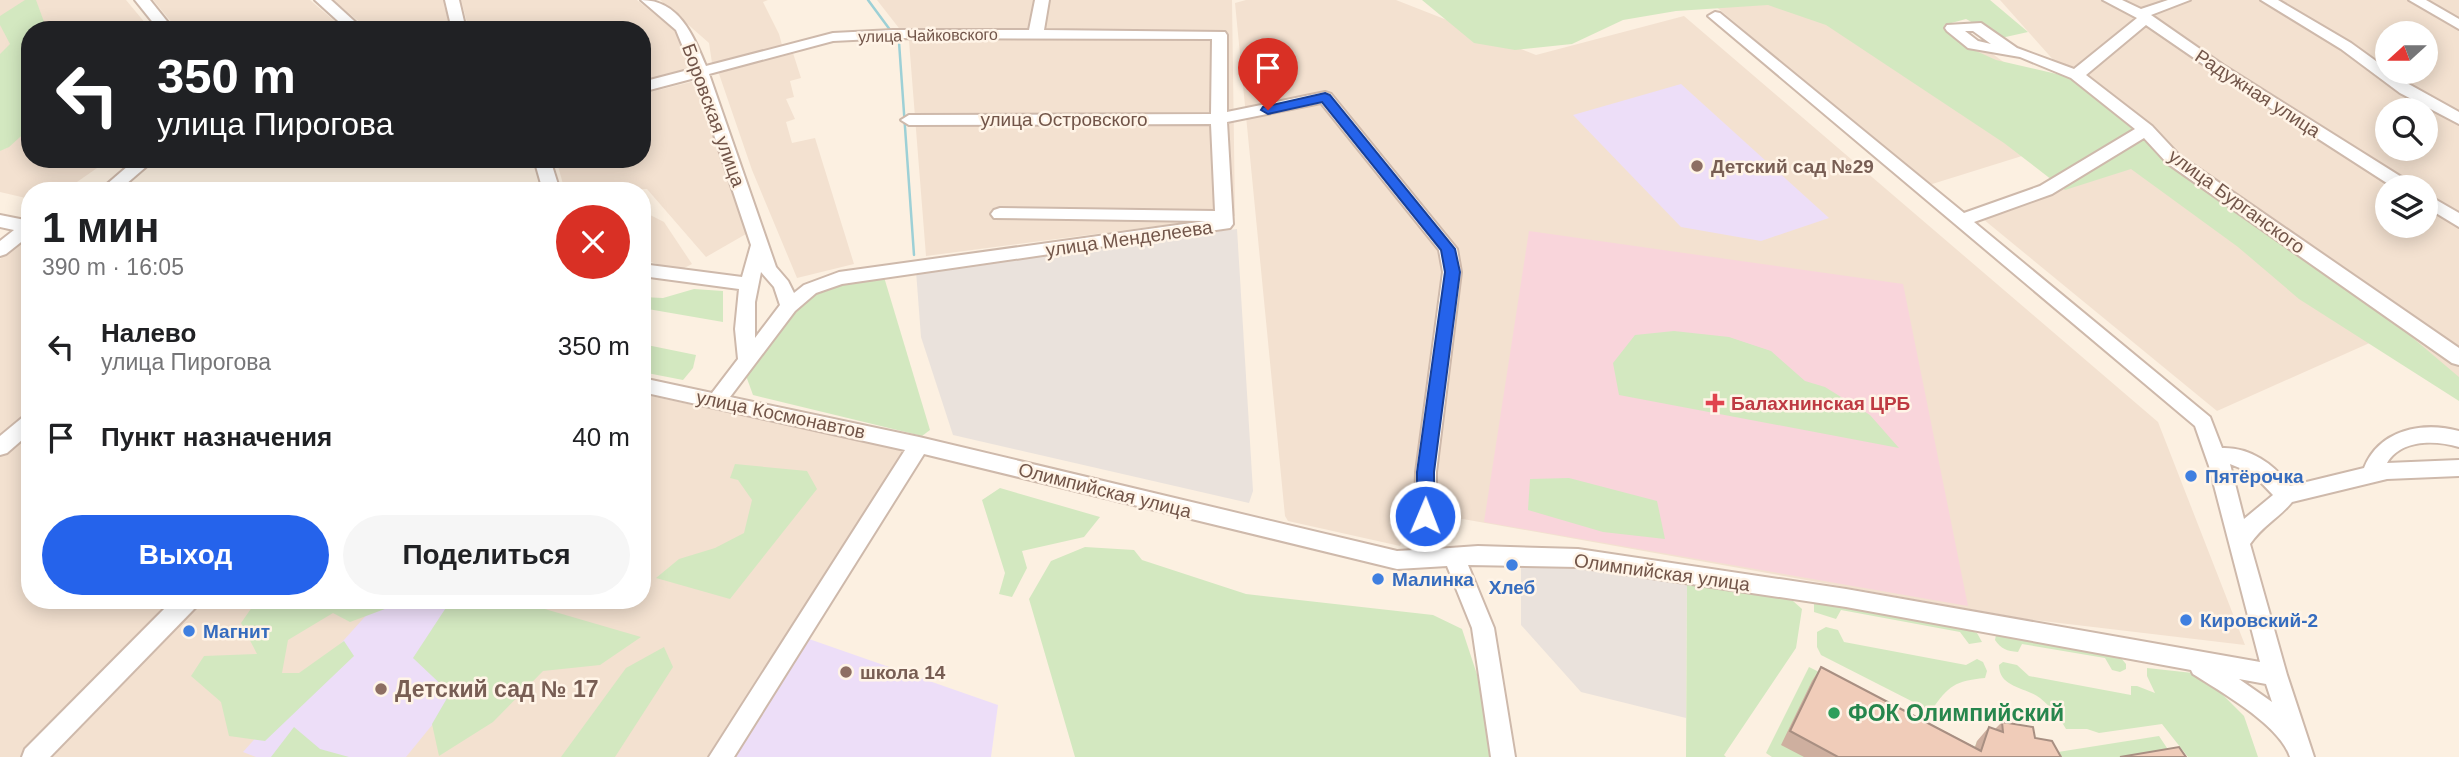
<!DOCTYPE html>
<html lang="ru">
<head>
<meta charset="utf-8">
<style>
	body { margin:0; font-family:Arial,sans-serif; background:#f6f6f6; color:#202124; height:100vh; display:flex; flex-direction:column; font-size:26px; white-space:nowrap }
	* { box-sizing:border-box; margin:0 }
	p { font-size:23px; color:#757577 }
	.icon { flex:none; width:38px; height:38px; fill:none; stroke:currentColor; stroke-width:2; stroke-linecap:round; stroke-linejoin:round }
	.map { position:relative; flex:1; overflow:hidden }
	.sheet { position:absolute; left:21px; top:182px; width:630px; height:427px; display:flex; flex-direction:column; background:#fff; border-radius:28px; box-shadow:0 4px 18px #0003 }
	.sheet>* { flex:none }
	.guide { position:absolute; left:21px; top:21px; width:630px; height:147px; border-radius:28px; box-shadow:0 4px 18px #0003; background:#202124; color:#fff; overflow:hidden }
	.needle { width:46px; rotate:249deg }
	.tools { position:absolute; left:2375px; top:21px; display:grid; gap:14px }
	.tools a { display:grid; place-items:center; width:63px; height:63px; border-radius:50%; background:#fff; box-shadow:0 4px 18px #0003; font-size:35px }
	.pin { position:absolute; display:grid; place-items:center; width:60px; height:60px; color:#fff; margin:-72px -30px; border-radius:50% 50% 50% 0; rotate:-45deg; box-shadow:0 0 7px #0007 }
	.pin .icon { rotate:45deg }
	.me { position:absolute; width:77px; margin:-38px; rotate:1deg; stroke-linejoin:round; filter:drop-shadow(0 0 5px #0008) }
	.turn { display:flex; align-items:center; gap:24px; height:147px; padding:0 21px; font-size:32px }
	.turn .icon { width:91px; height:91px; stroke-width:2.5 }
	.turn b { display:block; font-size:49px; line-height:60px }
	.round { display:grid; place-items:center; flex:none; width:74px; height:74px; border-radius:37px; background:#f6f6f6 }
	.headline { display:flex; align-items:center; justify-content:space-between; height:119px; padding:0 21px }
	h1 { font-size:42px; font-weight:600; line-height:52px }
	.action { display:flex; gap:14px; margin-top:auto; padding:14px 21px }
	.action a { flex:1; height:80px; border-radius:42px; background:#2563eb; color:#fff; font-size:28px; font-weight:600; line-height:80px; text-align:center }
	.action a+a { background:#f6f6f6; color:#202124 }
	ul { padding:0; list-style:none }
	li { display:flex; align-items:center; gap:21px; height:91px; padding:0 21px }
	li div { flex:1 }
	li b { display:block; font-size:26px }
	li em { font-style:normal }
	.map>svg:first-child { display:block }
</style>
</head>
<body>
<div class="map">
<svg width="2459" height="757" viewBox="0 0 2459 757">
	<rect width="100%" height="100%" fill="#fcf0e1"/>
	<g fill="#f3e1d0" fill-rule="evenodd">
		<path d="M0,0H126L151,30H30V159H110L64,191H30V199L0,192Z"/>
		<path d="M153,0H310L345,30H178Z"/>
		<path d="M333,0H444L450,30H369Z"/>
		<path d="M461,0H637L675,31L691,70L642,82V30H469Z"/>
		<path d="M660,0H768L763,2L779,34L782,45L712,63L709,43Z"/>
		<path d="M877,0H1232L1235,216L926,256L909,41Z"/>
		<path d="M1246,0H1396L1536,55L1684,16L2158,422L2245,645L2026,619L1418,511L1400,546L1288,521L1285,516L1235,3Z"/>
		<path d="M1708,0H1919L2099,132L1929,185Z"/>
		<path d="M2000,0H2459V384L2137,154ZM2387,33H2426V72H2387ZM2387,110H2426V149H2387ZM2387,187H2426V226H2387Z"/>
		<path d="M793,53L801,78L790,81L794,97L786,99L795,119L786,122L792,143L815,138L854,264L797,278L752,170L718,71Z"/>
		<path d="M695,81L746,234L706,257L647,189L565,191L556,159H642V94Z"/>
		<path d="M2129,165L2374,341L2217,411L1983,219Z"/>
		<path d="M642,211L664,222L692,264L678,271L642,259Z"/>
		<path d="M30,234V412L0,437V259Z"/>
		<path d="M642,394L904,451L707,757H48L201,600H642Z"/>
		<path d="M30,431V600H175L20,757H0V456Z"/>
	</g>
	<g fill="#eae2dc">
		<path d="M1237,229L1253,491L1249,503L953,435L921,337L916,271Z"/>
		<path d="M1539,562L1687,582L1686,718L1581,692L1521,625V568Z"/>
	</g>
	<g fill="#eddef8">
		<path d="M1681,84L1829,218L1761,241L1681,227L1573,115Z"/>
		<path d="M380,600H447L512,627L406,757H256L243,752Z"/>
		<path d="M809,639L998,705L991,757H736Z"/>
	</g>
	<path fill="#f9d5db" d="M1529,231L1903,284L1968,606L1484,522Z"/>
	<g fill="#d3e8c0">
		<path d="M25,0H36L47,30H30V128L9,147L0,151V54L10,44L0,25V16Z"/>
		<path d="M1422,0H1990L2028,32L2001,38L1966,19L1944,25L1974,50L1996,60L2074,78L2342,278L2459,377V401L2299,299L2238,247L2131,169L2065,190L2004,143L1826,25L1768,5L1676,11L1623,20L1572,44L1515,50L1474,43Z"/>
		<path d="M884,277L930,430L922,436L753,395L745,373L808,296L841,282Z"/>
		<path d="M694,289L723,291V322L642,308V297L663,298Z"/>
		<path d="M1674,331L1729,337L1771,351L1805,381L1825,387L1870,415L1899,448L1619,395L1613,363L1635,335Z"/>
		<path d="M642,344L696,355L693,368L683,380L642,372Z"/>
		<path d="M735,464L807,471L817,489L730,599L656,578L679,559L715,548L744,533L752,500L738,480L730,478Z"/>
		<path d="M1569,478L1657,501L1665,539L1603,532L1528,510L1530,479Z"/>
		<path d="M1000,488L1100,517L1084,537L1022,551L1027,568L1012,597L999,594L1005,573L982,500Z"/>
		<path d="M1085,547L1134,550L1142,560L1246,594L1433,615L1462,629L1494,726L1499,757H1075L1029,599L1051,561Z"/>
		<path d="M1687,582L1779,597L1793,601L1802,609L1796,648L1724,755L1726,757H1686Z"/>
		<path d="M257,600H286L296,605L302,600H409L350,622L333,613L288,640L282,673H299L344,641L354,656L265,741L229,736L221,702L191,676L204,656L257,654L241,623Z"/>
		<path d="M451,600H514L641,637L600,665L543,671L493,722L439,756L432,724L450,693L413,658Z"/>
		<path d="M1814,602L1968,630L1977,633L1982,642L1969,644L1960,632L1841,610L1836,619L1814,612Z"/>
		<path d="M1826,627L1838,630L1844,642L1966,665L1977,659L1983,662L1987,671L1985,678C1955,681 1949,685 1931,711L1821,655L1817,647V632Z"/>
		<path d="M1996,635L2121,658L2126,664V669L2120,672L2112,670L2105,658L2022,644L2018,652C2007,651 2001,649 1995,640Z"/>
		<path d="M664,647L673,667L615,757H561L626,668Z"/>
		<path d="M2003,662L2017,665L2029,676L2131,695V686H2137L2155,693L2147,676V668L2202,674L2244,716L2258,757H2188L2162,724L2099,733L2087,729H2066C2059,717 2051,707 2040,698C2026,687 1999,688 1999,665Z"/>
		<path d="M1809,667L1974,749L1977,741L2039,755L2159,736L2173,757H1772L1766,753Z"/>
		<path d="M294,727L320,749L349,757H271Z"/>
	</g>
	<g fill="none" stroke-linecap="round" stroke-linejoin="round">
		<path stroke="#9dd0d6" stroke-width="2.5" d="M868,0L899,42L914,255"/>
		<defs>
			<g id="minor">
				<path d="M135,0H150L174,30H159Z"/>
				<path d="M315,0H331L364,30H348Z"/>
				<path d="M445,0H459L466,30H452Z"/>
				<path d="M641,0C679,0 693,35 706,66L833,33L893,30H1029L1035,0H1049L1044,30L1225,32L1227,35V112L1325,92L1331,94L1457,249L1461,272L1436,472V549L1478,546L1578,549L1846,589L2260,662L2209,466L2195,426L1708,16L1715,12L1720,13L1964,213L2040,186L2135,129L2071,78L2020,57L1968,48L1947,31L1945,28L1947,25L1981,23L2017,48L2074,69L2137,18L2103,0H2122L2141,9L2168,0H2190L2151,15L2223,65L2411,183L2413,187H2393L2213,71L2146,25L2086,75L2152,126L2179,155L2459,348V365L2452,363L2167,163L2144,138L2052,194L1974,222L2210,417L2222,448C2250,447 2274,464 2290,486L2364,468C2379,430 2422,421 2459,431V447C2435,440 2401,439 2387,463L2459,460V476L2387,479L2292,502C2278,519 2264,524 2250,544L2287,675L2314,757H2290C2280,725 2221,692 2193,674L2191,670L1846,607L1578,567L1468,565L1494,628L1515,757H1491L1472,628L1447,566L1397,569L924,454L734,757H709L905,450L642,392V378L712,393L738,359L735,329L739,289L642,276V264L742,277L751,245L695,78L642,92V82L692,69L676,30ZM1965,31H1973L1991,44L1978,41ZM893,38L1212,39L1211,114L909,115L901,120L909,125L1211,124L1215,211L1000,208L994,210L991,214L994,218L1206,221L839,272L804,285L794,293L788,281L776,267L709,74L833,41ZM1321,103L1439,250L1443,272L1416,472L1414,550L1397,551L919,437L730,397L795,311L816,293L842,284L1230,228L1233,224L1227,122ZM761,272L774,287L780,305L755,338V302ZM2230,464L2252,473L2273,495L2244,519ZM2239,679L2266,684L2272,702Z"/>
				<path d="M2261,0H2278L2351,43L2387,69V72L2459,112V124L2400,93L2341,49Z"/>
				<path d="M2409,0H2426L2459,19V29Z"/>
				<path d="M136,159H155L118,191H99Z"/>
				<path d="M534,159H550L560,191H543Z"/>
				<path d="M2426,194L2459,213V227L2426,207Z"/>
				<path d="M0,215L30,221V235L6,254L0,256V241L14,230L0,227Z"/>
				<path d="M30,415V433L7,453L0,455V436L23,417Z"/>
				<path d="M173,600H199L196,607L50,757H22L25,749Z"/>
			</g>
		</defs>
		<use href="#minor" stroke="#ceb9ab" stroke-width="4"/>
		<use href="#minor" fill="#fff" fill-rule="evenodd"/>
	</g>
	<path fill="#ceaf9f" d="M1821,667L1975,747L1977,741L1989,727L1995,729L2002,722L2035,738L2061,757H1804L1781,745L1812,681Z"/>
	<g fill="#f0ccb9" stroke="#a88f82" stroke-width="2">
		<path d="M1821,667L1981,751L1989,727L2003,732L2002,722L2033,727L2035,738L2052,741L2061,757H1838L1790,731Z"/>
		<path d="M2179,747L2186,757H2120Z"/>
	</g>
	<path fill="#2563eb" stroke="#184099" stroke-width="2" d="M1325,93L1330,95L1455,249L1460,272L1434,472V516L1432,521H1419L1417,516V472L1445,272L1441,250L1322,102L1268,114L1261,110L1263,107Z"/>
	<g fill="#8d6e63" stroke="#fff4e7" stroke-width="2.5">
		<circle cx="1697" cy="166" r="7"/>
		<circle cx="846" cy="672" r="7"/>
		<circle cx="381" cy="689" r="7"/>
	</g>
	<path fill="#e0444e" stroke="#fff4e7" stroke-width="2.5" d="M1711.5 392.5h7v7h7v7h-7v7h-7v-7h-7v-7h7z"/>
	<g fill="#3f7fe0" stroke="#fff4e7" stroke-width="2.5">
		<circle cx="2191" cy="476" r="7"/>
		<circle cx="1512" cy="565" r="7"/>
		<circle cx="1378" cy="579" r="7"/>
		<circle cx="2186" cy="620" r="7"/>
		<circle cx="189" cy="631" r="7"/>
	</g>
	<circle fill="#2e9e5b" stroke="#fff4e7" stroke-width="2.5" cx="1834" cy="713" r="7"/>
	<g text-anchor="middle" stroke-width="5" stroke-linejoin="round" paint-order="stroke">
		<g font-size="16" fill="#725549" stroke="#fff4e7">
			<text transform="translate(928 35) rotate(-1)" y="6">улица Чайковского</text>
		</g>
		<g font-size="19" fill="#725549" stroke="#fff4e7">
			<text transform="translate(2258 93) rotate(33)" y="7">Радужная улица</text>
			<text transform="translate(714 115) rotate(70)" y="7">Боровская улица</text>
			<text x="1064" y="126">улица Островского</text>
			<text transform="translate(2237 201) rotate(36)" y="7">улица Бурганского</text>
			<text transform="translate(1129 238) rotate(-8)" y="7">улица Менделеева</text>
			<text transform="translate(781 414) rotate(12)" y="7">улица Космонавтов</text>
			<text transform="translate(1105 490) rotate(14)" y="7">Олимпийская улица</text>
			<text transform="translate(1662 572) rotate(8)" y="7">Олимпийская улица</text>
		</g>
		<g font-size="19" font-weight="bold" fill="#785e54" stroke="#fff4e7" text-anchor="start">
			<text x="1711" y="173">Детский сад №29</text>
			<text x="860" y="679">школа 14</text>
		</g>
		<g font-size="19" font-weight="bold" fill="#be3a42" stroke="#fff4e7" text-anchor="start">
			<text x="1731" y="410">Балахнинская ЦРБ</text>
		</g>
		<g font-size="19" font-weight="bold" fill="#366cbe" stroke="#fff4e7" text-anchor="start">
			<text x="2205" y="483">Пятёрочка</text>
			<text x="1392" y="586">Малинка</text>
			<text x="1512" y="594" text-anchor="middle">Хлеб</text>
			<text x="2200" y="627">Кировский-2</text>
			<text x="203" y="638">Магнит</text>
		</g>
		<g font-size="23" font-weight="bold" fill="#785e54" stroke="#fff4e7" text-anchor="start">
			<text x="395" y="697">Детский сад № 17</text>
		</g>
		<g font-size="23" font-weight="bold" fill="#27864d" stroke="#fff4e7" text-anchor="start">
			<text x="1848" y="721">ФОК Олимпийский</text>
		</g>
	</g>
</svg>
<div class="tools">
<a><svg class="needle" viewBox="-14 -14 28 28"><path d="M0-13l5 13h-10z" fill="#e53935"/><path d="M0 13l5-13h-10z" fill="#757577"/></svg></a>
<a><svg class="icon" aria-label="search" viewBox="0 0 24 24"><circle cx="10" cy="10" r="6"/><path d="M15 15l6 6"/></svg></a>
<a><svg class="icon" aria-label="layers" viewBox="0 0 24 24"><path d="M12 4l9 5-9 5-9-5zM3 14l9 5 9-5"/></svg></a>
</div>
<div class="pin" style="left:1268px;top:110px;background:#d93025"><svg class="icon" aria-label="arrive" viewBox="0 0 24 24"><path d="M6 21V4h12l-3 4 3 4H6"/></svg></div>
<svg class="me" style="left:1425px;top:516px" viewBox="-20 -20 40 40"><circle r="17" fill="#2563eb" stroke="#fff" stroke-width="3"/><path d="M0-11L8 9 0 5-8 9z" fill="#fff"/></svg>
<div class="guide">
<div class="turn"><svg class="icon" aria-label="left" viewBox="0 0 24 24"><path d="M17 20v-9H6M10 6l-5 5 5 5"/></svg><div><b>350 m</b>улица Пирогова</div></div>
</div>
<section class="sheet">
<div class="headline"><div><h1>1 мин</h1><p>390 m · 16:05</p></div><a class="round" style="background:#d93025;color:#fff"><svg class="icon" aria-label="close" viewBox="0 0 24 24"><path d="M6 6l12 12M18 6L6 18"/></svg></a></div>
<ul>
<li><svg class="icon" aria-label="left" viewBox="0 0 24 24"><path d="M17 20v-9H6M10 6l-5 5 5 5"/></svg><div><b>Налево</b><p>улица Пирогова</p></div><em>350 m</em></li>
<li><svg class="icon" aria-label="arrive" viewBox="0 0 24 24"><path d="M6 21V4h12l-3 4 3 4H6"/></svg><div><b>Пункт назначения</b></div><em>40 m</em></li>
</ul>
<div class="action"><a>Выход</a><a>Поделиться</a></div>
</section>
</div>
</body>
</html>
